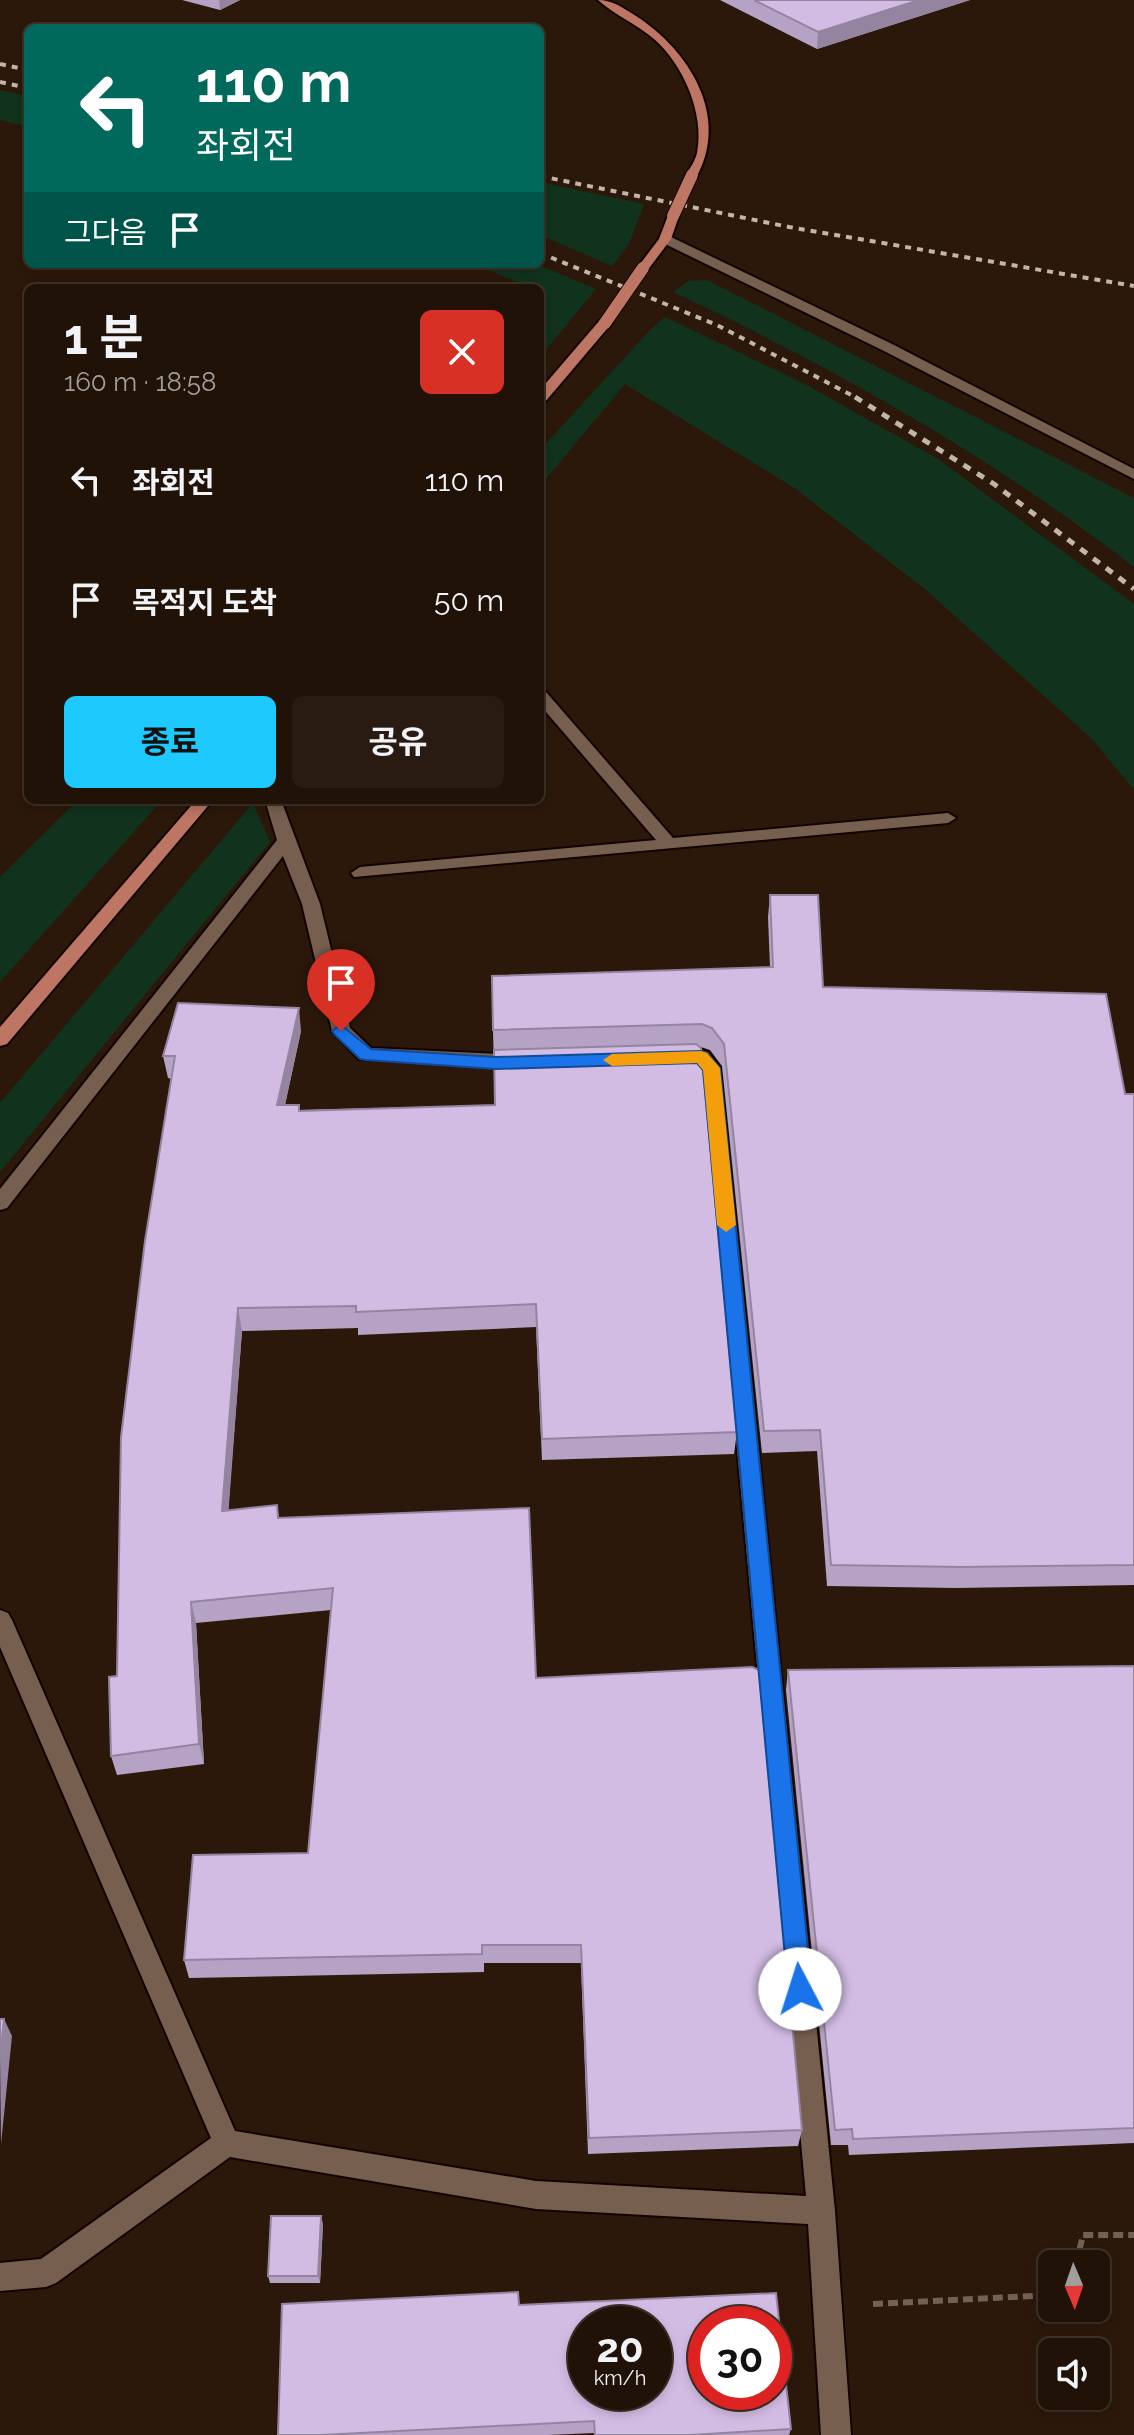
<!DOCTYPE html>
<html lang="ko">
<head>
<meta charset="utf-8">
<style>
	body { margin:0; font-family:Raleway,"Noto Sans KR",sans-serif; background:#291b12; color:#f1f3f6; height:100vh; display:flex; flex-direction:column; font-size:30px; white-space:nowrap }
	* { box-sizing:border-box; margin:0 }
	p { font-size:26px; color:#a29e9c }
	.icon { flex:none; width:44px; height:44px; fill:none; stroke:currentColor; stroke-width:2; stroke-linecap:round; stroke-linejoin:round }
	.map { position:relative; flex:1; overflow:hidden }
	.sheet { position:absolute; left:24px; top:284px; width:520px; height:520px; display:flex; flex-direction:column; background:#211208; border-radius:12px; box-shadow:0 4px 12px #0003,0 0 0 2px #3e3229 }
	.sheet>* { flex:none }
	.banner { position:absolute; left:24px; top:24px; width:520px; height:244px; border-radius:12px; box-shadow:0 4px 12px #0003,0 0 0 2px #3e3229; background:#00695c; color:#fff; overflow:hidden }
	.needle { width:52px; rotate:178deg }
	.controls { position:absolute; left:1038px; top:2250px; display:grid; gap:16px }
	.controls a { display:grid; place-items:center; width:72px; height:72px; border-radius:12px; background:#211208; box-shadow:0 4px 12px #0003,0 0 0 2px #3e3229; font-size:40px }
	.speed { position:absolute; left:568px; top:2306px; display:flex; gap:16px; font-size:40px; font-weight:700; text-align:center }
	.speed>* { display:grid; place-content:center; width:104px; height:104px; border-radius:50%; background:#211208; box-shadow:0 4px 12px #0003,0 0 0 2px #3e3229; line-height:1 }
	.speed small { font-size:20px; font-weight:400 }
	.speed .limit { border:12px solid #d22; background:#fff; color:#111 }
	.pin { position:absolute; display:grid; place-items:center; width:68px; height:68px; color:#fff; margin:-82px -34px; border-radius:50% 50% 50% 0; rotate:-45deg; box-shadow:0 0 8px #0007 }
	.pin .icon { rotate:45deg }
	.me { position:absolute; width:88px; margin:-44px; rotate:355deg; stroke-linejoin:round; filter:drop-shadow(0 0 6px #0008) }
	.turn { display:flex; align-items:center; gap:28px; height:168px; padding:0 40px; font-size:36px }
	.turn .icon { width:104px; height:104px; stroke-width:2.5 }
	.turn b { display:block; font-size:56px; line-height:68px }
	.then { display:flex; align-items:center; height:76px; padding:0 40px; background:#0003; gap:16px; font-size:30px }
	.round { display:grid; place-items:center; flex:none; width:84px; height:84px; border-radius:12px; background:#291b12 }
	.headline { display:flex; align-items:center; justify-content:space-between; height:136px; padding:0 40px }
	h1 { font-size:48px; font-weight:700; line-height:60px }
	.action { display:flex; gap:16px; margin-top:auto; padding:16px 40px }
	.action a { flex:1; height:92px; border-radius:12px; background:#1dc9fd; color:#111; font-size:32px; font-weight:700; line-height:92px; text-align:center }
	.action a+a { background:#291b12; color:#f1f3f6 }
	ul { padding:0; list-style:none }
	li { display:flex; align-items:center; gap:24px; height:120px; padding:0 40px }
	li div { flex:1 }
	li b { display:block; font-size:30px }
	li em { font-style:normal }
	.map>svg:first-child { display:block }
</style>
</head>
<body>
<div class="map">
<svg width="1134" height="2435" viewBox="0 0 1134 2435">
	<rect width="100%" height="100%" fill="#2c180a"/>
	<g fill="#11331e">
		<path d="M0,90L28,96V127L0,120Z"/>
		<path d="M540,182L644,204L629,244L612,266L540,235Z"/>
		<path d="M474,264H537L596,289L540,357V288H531Z"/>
		<path d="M707,280L1134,498V567C992,457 835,368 673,292L689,281Z"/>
		<path d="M665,317L805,384L938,459L1134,604V790L1092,739L926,590L796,489L625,384L540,486V450L651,329Z"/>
		<path d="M78,800H162L0,982V877Z"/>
		<path d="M253,803L270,842L0,1172V1103Z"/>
	</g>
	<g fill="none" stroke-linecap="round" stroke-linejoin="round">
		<defs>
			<g id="minor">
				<path d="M661,236H669L892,344L1134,469V479L882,350L661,242Z"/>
				<path d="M540,690L546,692L673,838L948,813L956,818L948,823L354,877L351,873L360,867L656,840L540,705Z"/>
				<path d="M265,800H281L320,904L350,1028L371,1048L518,1055L527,1062L525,1067L359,1059L332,1031L302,904L283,856L7,1208L0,1210V1189L277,840Z"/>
				<path d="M701,1050L708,1052L720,1068L835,2211L851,2435H821L808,2224L536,2209L230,2157L56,2283L46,2287L0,2291V2263L41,2259L211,2138L0,1647V1610L8,1613L12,1620L235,2131L536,2181L806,2196L702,1070L696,1064L674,1065L665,1058L674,1051Z"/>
			</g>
			<g id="major">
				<path d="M598,0C613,0 623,8 636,16C689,50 731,117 696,178L686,175C690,168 695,161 697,153C705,114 683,64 654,39C637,24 614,15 598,0Z"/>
				<path d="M669,213L679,216L671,239L647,271H639L637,268L659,239Z"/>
				<path d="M600,320L612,323L545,402L540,403V390Z"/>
				<path d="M196,800H213L7,1044L0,1046V1027Z"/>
			</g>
		</defs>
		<use href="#minor" stroke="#130400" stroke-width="4"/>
		<use href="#major" stroke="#130400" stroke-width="4"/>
		<g stroke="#726155" stroke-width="6" stroke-dasharray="10 5" stroke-linecap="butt">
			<path d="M1076,2264L1083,2235H1134"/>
			<path d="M873,2304L1052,2295"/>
		</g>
		<use href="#minor" fill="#775f4f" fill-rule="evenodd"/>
		<use href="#major" fill="#bd7663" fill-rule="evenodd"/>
		<g stroke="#c4b5ab" stroke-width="4" stroke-dasharray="6 6" stroke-linecap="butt">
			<path d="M0,64L28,70"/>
			<path d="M0,82L28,88"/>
			<path d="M540,176L789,227L1134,286"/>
			<path d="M540,253L717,325L859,399"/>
		</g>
		<path stroke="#c4b5ab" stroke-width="5" stroke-dasharray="8 8" stroke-linecap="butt" d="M855,397L994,484L1134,589"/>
		<defs>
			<g id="major-bridge">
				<path d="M673,216L692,175"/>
				<path d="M605,323L643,268"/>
			</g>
		</defs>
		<use href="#major-bridge" stroke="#130400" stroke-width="14" stroke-linecap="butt"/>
		<use href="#major-bridge" stroke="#bd7663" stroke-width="12"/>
	</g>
	<g fill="#b5a2c4">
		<path d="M182,0H240L220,10Z"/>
		<path d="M720,0H970L817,49Z"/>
		<path d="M770,895L823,987L1125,1094H1134V1585L956,1588L827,1586L817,1451L762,1453L722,1066L710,1050L701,1047H699L737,1432L734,1454L542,1460L536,1327L358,1335V1328L242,1331L228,1510L277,1505L279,1518L536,1678L802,2130L798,2146L588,2154L581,1963H484V1972L189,1978L184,1960L308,1853L331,1610L196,1623L204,1764L117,1775L111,1756L117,1676L172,1079L168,1078L163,1056L301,1031L285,1105H299L300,1110L495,1105L493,1030L770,967L768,917Z"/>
		<path d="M1134,1666V2143L849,2155L848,2145H831L786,1690L788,1670Z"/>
		<path d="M323,2224L320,2283H270L268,2276Z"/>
		<path d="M519,2305L791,2429L789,2435H594V2433L548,2435H278Z"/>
	</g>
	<g fill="#9484a0">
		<path d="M219,0H240L220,10Z"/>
		<path d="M919,0H970L817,49L818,32Z"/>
		<path d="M299,1008L301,1031L280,1128L277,1105Z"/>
		<path d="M238,1308L242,1331L227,1532L222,1511Z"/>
		<path d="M191,1602L196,1623L204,1764L199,1744Z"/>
		<path d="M4,2019L12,2036L1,2144L0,2057Z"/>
		<path d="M321,2216L323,2224L320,2283L318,2276Z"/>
	</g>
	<g fill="#d3bce4" stroke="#9484a0" stroke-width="2" fill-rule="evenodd">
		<path d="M754,0H919L818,32Z"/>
		<path d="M770,895H818L823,987L1106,994L1125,1094H1134V1565L961,1567L831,1565L820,1430L764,1431L724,1044L712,1028L702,1024L493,1030L492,976L773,967Z"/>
		<path d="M178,1003L299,1008L277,1105H299V1111L495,1105L494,1050L696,1044L701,1048L737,1432L542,1439L536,1304L356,1312V1306L238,1308L222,1511L277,1505L278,1518L529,1508L536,1678L752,1667L759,1670L802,2130L589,2138L581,1945H482V1954L184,1960L193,1855L308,1853L333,1588L191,1602L199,1744L111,1756L109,1677L117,1676L121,1437L145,1241L175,1056H163Z"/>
		<path d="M1134,1666V2128L853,2139L852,2129L835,2130L788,1670Z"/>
		<path d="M0,2019H4L0,2057Z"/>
		<path d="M271,2216H321L318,2276H268Z"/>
		<path d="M518,2292L519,2305L776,2293L791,2429L690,2435H595L594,2421L321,2435H278L282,2304ZM586,2324H654V2392H586ZM706,2324H774V2392H706Z"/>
	</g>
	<path fill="#1a73e8" stroke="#114b97" stroke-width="2" d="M341,1025L371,1049L496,1057L701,1051L707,1053L720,1068L812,1989L808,1997L800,2001L791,1997L788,1989L703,1070L697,1063L496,1069L366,1060L360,1059L335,1035L332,1031Z"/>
	<path fill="#f59e0b" d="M701,1051L707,1053L720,1068L736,1225L726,1232L717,1225L703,1070L697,1063L612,1066L603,1060L612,1054Z"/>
</svg>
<div class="controls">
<a><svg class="needle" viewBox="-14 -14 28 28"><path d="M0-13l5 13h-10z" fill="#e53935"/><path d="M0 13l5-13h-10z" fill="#a29e9c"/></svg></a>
<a><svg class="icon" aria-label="sound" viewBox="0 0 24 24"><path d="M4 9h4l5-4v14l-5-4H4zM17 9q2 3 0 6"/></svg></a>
</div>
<div class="speed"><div>20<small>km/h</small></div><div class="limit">30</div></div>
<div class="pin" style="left:341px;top:1031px;background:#d93025"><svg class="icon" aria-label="arrive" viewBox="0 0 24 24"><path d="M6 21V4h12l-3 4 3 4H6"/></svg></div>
<svg class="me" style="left:800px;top:1989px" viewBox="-20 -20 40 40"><circle r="19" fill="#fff"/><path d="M0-13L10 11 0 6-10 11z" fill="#1a73e8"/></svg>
<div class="banner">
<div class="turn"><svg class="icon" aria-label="left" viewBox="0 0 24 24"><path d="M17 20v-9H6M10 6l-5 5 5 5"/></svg><div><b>110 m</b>좌회전</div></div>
<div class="then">그다음<svg class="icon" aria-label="arrive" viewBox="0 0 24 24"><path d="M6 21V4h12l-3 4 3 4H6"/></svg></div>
</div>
<section class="sheet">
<div class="headline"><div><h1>1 분</h1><p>160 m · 18:58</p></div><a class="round" style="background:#d93025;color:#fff"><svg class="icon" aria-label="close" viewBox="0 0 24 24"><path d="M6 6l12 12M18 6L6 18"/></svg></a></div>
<ul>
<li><svg class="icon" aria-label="left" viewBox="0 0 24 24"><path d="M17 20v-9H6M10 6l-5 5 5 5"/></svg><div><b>좌회전</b></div><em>110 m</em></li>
<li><svg class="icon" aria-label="arrive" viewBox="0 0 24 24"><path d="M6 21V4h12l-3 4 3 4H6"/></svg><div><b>목적지 도착</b></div><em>50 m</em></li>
</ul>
<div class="action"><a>종료</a><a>공유</a></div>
</section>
</div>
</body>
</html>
